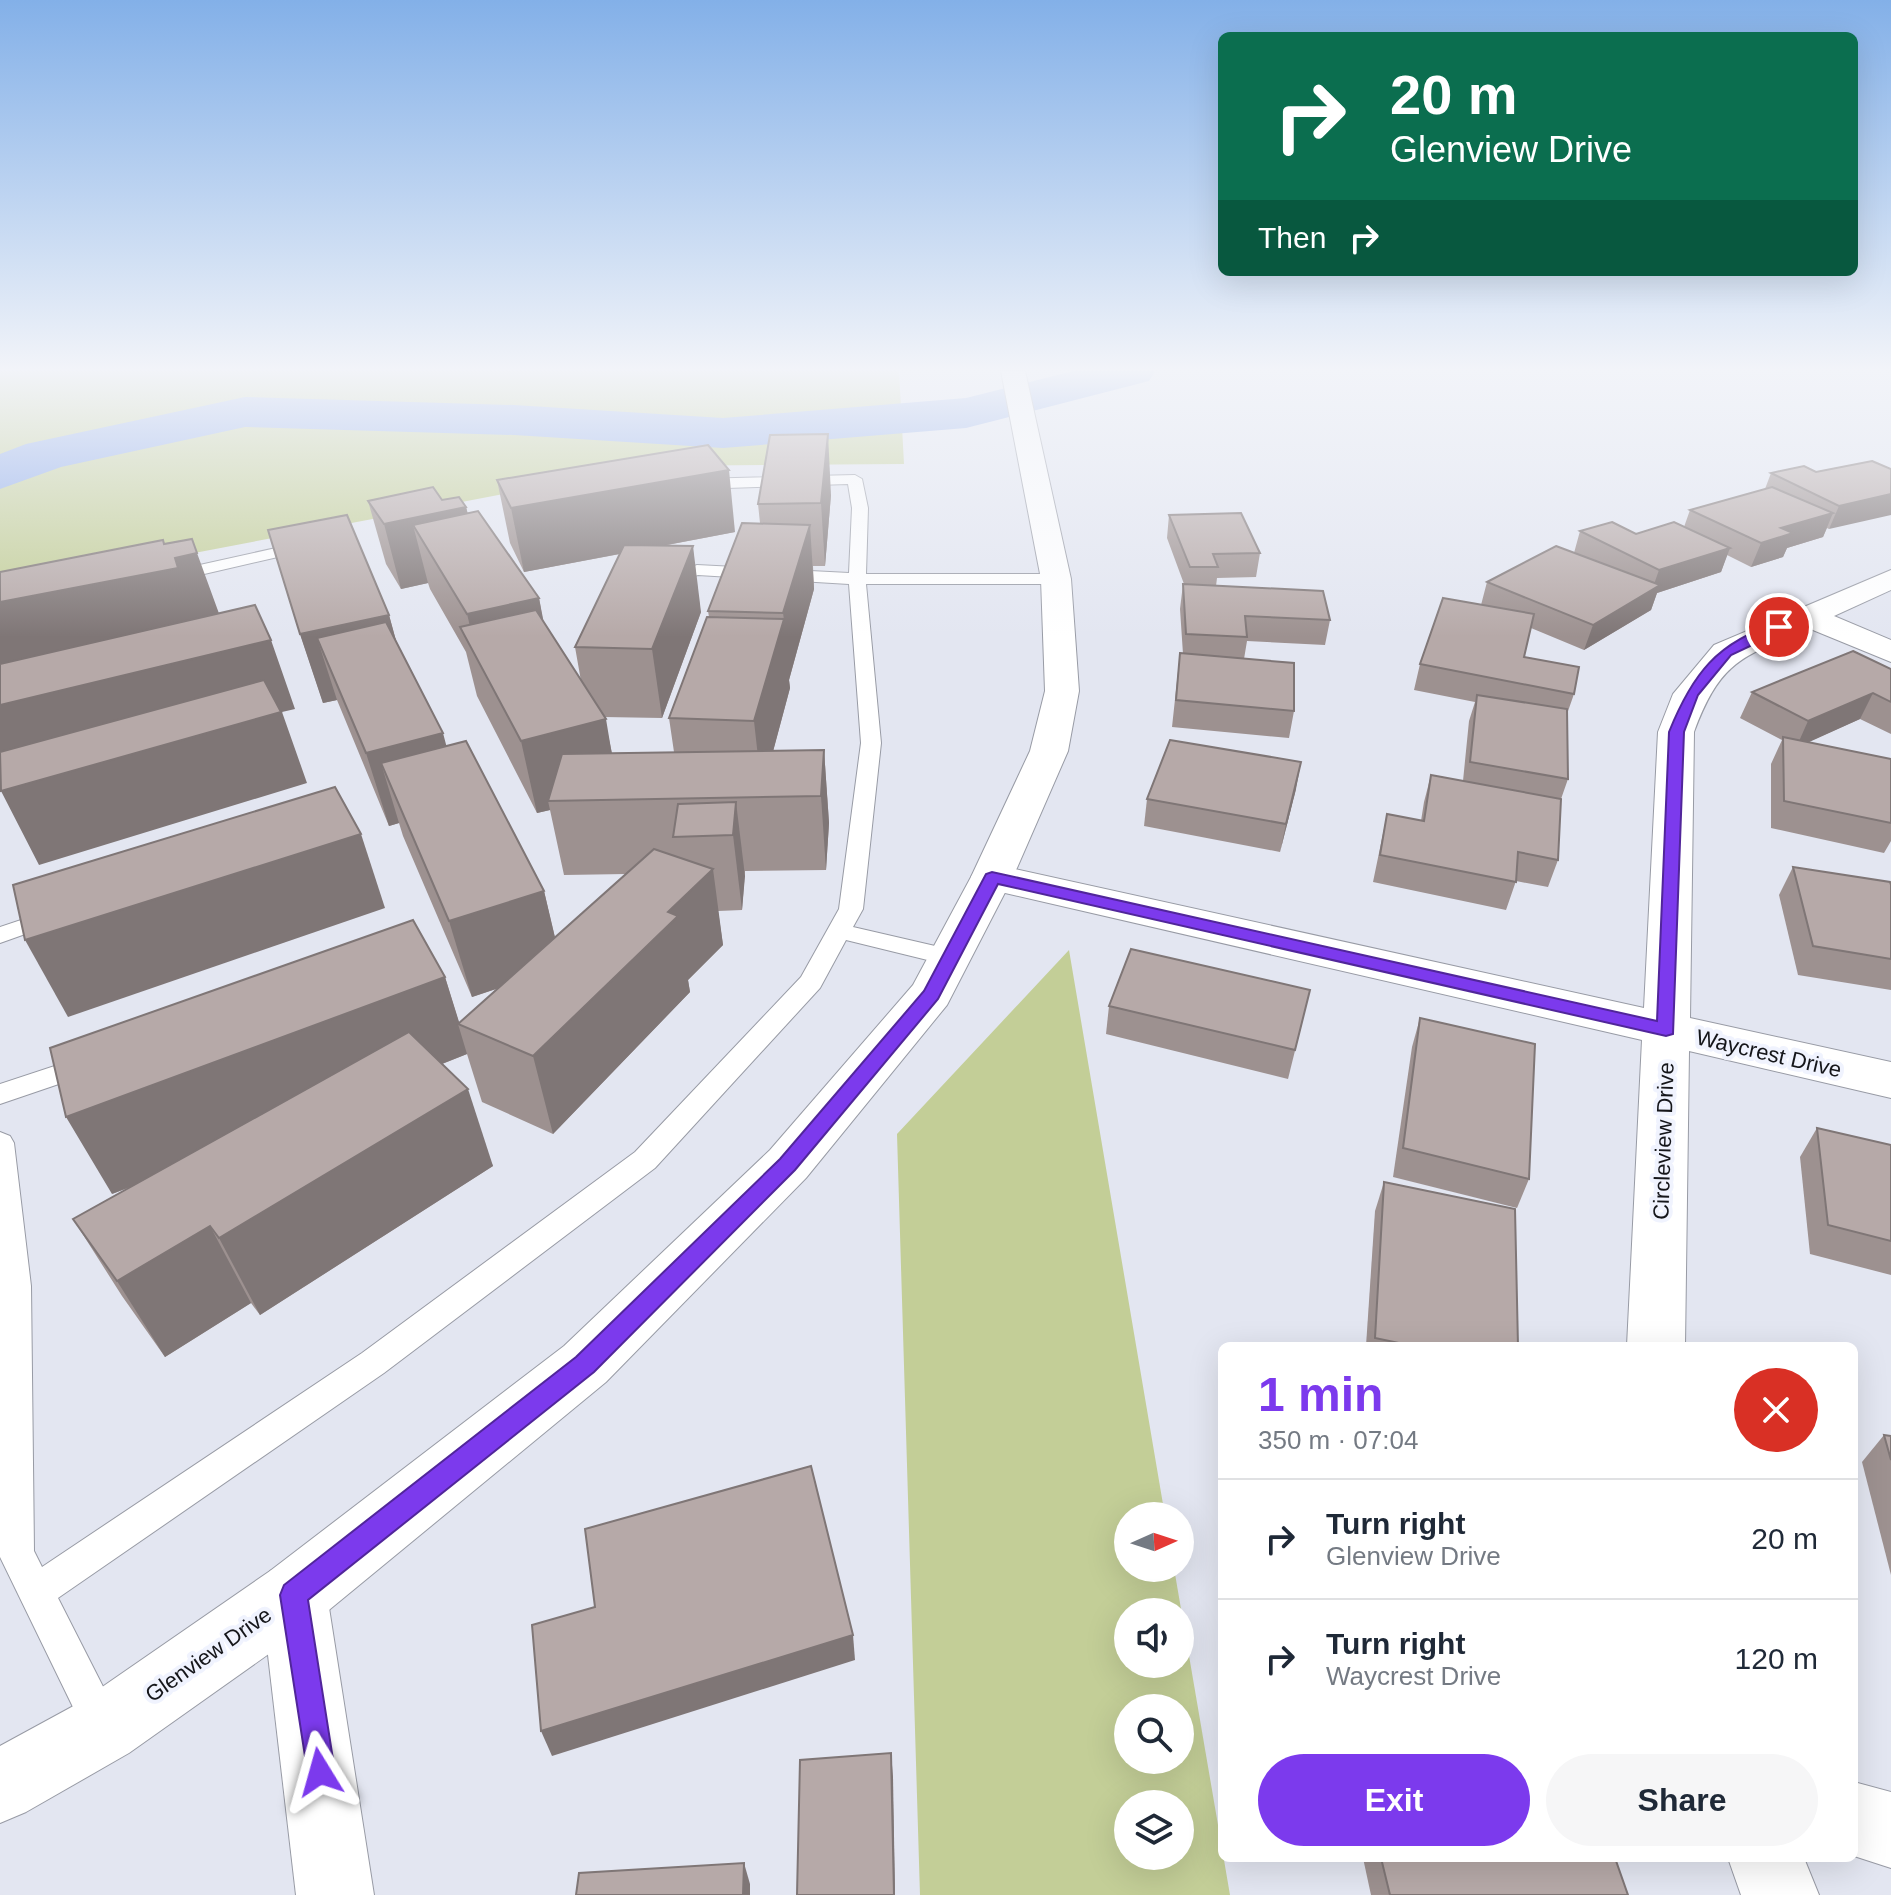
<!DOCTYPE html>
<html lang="en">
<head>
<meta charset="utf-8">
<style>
	body { margin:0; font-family:Helvetica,sans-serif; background:#f6f6f7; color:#1f2937; height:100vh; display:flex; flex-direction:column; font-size:30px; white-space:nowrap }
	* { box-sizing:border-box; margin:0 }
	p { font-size:26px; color:#747a83 }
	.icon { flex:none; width:44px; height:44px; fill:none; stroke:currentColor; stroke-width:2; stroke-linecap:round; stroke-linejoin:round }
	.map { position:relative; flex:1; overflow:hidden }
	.panel { position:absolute; left:1218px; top:1342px; width:640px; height:520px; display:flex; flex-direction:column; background:#fff; border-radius:12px; box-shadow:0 8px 32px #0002 }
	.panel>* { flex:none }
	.guide { position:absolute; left:1218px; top:32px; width:640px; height:244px; border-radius:12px; box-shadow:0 8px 32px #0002; background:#0b6e4f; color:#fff; overflow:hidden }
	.needle { width:52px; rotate:87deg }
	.controls { position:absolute; left:1114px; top:1502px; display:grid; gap:16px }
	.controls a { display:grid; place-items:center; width:80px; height:80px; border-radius:50%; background:#fff; box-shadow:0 8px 32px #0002; font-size:40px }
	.pin { position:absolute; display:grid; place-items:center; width:68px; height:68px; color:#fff; margin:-34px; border:4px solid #fff; border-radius:50%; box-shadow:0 2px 8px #0007 }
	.me { position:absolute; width:88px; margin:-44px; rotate:352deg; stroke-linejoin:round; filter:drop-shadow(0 0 6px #0008) }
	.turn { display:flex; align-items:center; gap:28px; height:168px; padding:0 40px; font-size:36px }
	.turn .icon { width:104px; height:104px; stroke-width:2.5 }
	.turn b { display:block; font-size:56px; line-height:68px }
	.then { display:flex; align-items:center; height:76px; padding:0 40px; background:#0003; gap:16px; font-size:30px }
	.round { display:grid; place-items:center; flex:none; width:84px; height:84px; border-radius:42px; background:#f6f6f7 }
	.summary { display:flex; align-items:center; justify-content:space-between; height:136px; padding:0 40px }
	h1 { font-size:48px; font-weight:700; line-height:60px; color:#7c3aed }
	.primary-button { display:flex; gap:16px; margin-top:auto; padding:16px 40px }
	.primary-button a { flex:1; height:92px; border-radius:48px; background:#7c3aed; color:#fff; font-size:32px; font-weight:700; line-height:92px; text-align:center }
	.primary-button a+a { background:#f6f6f7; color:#1f2937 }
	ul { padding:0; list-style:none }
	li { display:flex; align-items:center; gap:24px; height:120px; padding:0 40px; border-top:2px solid #e0e1e3 }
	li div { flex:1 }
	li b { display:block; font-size:30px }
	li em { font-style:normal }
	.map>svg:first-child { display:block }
</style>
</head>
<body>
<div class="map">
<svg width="1891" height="1895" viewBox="0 0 1891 1895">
	<rect width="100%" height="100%" fill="#e3e6f1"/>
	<g fill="#c3ce97" fill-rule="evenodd">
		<path d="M0,371H899L904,464L651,466L0,590Z"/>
		<path d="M1069,950L1165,1516H1128V1568H1174L1230,1895H920L897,1134ZM1128,1612H1180V1664H1128ZM1128,1708H1180V1760H1128ZM1128,1804H1180V1856H1128Z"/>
	</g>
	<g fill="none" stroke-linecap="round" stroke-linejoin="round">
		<path fill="#8ba9e9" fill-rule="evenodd" d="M1073,371H1155L1149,381L966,428L723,448L514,435L245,427L61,467L0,489V454L26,444L245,397L514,405L723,418L966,398Z"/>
		<defs>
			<g id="lane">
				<path d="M855,475L862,479L868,508L866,574H1056L1064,579L1056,584H866L881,743L863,909L853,927L961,952L964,958L952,966L846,940L820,988L655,1168L384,1373L58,1598L123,1726L117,1740L103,1746L89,1740L0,1557V1132L10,1136L14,1143L31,1286L34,1551L42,1567L362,1353L635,1152L801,977L839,909L861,743L849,584L698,575L664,585L656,580L697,565L849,573L852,508L848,484L697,489L689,484L697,479Z"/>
				<path d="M285,546L293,551L291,554L174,581L166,576L168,572Z"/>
				<path d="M51,910L63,917L59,922L0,943V927Z"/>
				<path d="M85,1056L94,1058L98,1065L94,1072L0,1104V1084Z"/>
			</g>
			<g id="street">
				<path d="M1891,570V590L1834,616L1891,640V662L1808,628C1741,658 1721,660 1694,732L1690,1018L1891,1062V1098L1689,1051L1685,1346H1627L1642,1040L992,890L977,886L971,877L977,868L992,864L1644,1008L1658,732L1673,694L1714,645Z"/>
				<path d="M294,1562L318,1571L327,1595L374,1895H296L261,1595L270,1571Z"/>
				<path d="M1854,1782L1891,1792V1868L1854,1856Z"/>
				<path d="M1728,1858H1804L1819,1895H1741Z"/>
			</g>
			<path id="secondary" d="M1001,371H1025L1071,579L1079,691L1068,751L1013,877L947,1005L806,1178L606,1382L318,1619L129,1753L26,1812L0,1823V1746L79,1703L270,1571L564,1346L770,1150L913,985L971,877L1030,751L1045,691L1041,579Z"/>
		</defs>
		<use href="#lane" stroke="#989ba5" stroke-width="2"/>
		<use href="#street" stroke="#989ba5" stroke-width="2"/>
		<use href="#secondary" stroke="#989ba5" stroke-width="2"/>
		<use href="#lane" fill="#fff" fill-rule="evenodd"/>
		<use href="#street" fill="#fff" fill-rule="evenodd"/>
		<use href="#secondary" fill="#fff" fill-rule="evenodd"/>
	</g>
	<g fill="#9d9190">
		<path d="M1872,461L1829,529L1827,528L1823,537L1787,548L1783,557L1751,567L1727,555L1721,572L1657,593L1651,610L1584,650L1531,628L1524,657L1574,694L1567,714L1568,779L1561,799L1558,860L1548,887L1516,881L1506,910L1373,882L1387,814L1421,821L1424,802L1431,775L1463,781L1469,721L1475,702L1414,690L1420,664L1481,605L1487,582L1574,553L1580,531L1636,534L1684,527L1690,510L1765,489L1771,473L1816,472Z"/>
		<path d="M497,480L735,532L662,546L701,612L662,718L604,717L612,753L674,752L669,718L709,617L708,611L760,523L758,504L831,495L825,566H813L814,589L789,680L790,688L773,751L824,750L829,823L826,870L745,871L742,910L718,911L723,945L688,980L690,992L553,1134L482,1102L467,1054L442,1064L493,1166L260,1315L251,1303L165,1357L122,1296L73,1219L133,1186L112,1194L445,977L459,1023L499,988L472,997L403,836L399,823L389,826L337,700L323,703L300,634L389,615L396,641L446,746L544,891L555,938L626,874L564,875L550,810L537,813L477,696L466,652L430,589L428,583L401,589L386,564L368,501L442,500L466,507L468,514L539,598L543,621L581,681L575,647L620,554L524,572L510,543Z"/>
		<path d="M1169,515L1260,553L1256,577L1217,578L1216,586L1330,620L1325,645L1247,641L1244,659L1294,711L1289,738L1172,727L1180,653L1183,654L1180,609L1183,584H1184L1167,538Z"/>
		<path d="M1891,669V734L1860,719L1808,742L1891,759V841L1884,853L1771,828V764L1782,740L1740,718L1752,692Z"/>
		<path d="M1296,789L1280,852L1144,826L1147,799Z"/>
		<path d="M1793,867L1891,885V990L1798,975L1779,895Z"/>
		<path d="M1310,990L1288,1079L1106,1034L1109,1006Z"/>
		<path d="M1420,1018L1529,1179L1517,1208L1393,1177L1412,1047Z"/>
		<path d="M1817,1128L1891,1145V1275L1810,1254L1800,1157Z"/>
		<path d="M1384,1182L1518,1346H1366L1375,1211Z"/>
		<path d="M1884,1435L1891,1436V1575L1862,1462Z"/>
		<path d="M1363,1858H1615L1628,1895H1371Z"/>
	</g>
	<g fill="#7f7676">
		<path d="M828,434L831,495L825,566L821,503Z"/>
		<path d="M729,470L735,532L524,572L511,508Z"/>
		<path d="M1891,494V515L1829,529L1839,506Z"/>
		<path d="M466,507L481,570L413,525L428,583L401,589L384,524Z"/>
		<path d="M1833,513L1823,537L1787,548L1783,557L1751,567L1761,543L1781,528Z"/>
		<path d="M810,525L814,589L789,680L790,688L762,793L754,721L784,620L783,613Z"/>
		<path d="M693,546L701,612L662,718L652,649Z"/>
		<path d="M1730,548L1721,572L1657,593L1651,610L1584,650L1593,625L1652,590L1659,570Z"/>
		<path d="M197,553L221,619L0,677V602L174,568L175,558Z"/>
		<path d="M539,598L552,665L479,663L467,614Z"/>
		<path d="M389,615L408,684L317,638L337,700L323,703L300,634Z"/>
		<path d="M271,640L295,709L282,712L307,783L39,865L1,791L16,782L0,751V705Z"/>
		<path d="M1873,693L1860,719L1796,748L1808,721Z"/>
		<path d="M606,719L618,791L548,801L550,810L537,813L521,741Z"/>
		<path d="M443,733L462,805L381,763L399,823L389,826L366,753Z"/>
		<path d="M824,750L829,823L826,870L821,796Z"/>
		<path d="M1301,762L1296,789L1280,852L1286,824Z"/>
		<path d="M736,802L745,876L742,910L733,835Z"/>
		<path d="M361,834L385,908L68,1017L25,940Z"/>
		<path d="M713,869L723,945L688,980L690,992L553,1134L533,1056L668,912Z"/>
		<path d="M544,891L562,967L472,997L449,921Z"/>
		<path d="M445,977L460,1025L458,1024L467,1054L112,1194L66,1117Z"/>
		<path d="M468,1089L493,1166L260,1315L219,1238Z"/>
		<path d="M210,1226L251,1303L165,1357L117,1281Z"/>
		<path d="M853,1635L855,1660L552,1756L541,1731Z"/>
		<path d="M891,1753L893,1777L895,1895H894Z"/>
		<path d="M744,1863L750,1884V1895H743Z"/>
	</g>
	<g fill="#b6a9a8" stroke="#7f7676" stroke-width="2">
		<path d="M828,434L821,503L758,504L770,435Z"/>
		<path d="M708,445L729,470L511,508L497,480Z"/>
		<path d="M1872,461L1891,469V494L1839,506L1771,473L1804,466L1816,472Z"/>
		<path d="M433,487L442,500L459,497L466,507L384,524L368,501Z"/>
		<path d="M1772,487L1833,513L1781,528L1793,533L1761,543L1690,510Z"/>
		<path d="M478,511L539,598L467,614L413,525Z"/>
		<path d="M1241,513L1260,553L1213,554L1218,567H1190L1169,515Z"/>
		<path d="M347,515L389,615L300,634L268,530Z"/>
		<path d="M1612,522L1636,534L1674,522L1730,548L1659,570L1580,531Z"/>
		<path d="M742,523L810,525L783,613L708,611Z"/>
		<path d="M192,539L197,553L175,558L178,568L0,602V572L163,540L164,544Z"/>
		<path d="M624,545L693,546L652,649L575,647Z"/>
		<path d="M1556,546L1660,585L1593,625L1487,582Z"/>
		<path d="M1183,584L1323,591L1330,620L1245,616L1247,637L1186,634Z"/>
		<path d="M1443,598L1534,614L1524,657L1579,667L1574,694L1420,664Z"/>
		<path d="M255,605L271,640L0,705V664Z"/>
		<path d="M536,610L606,719L521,741L460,627Z"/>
		<path d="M707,617L784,619L754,721L669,718Z"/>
		<path d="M386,622L443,733L366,753L317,638Z"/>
		<path d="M1853,651L1891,669V702L1873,693L1808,721L1752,692Z"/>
		<path d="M1180,653L1294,663V711L1176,700Z"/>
		<path d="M264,680L281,712L1,791L0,752Z"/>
		<path d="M1477,695L1567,709L1568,779L1470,762Z"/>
		<path d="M1783,737L1891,759V823L1784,801Z"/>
		<path d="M1170,740L1301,762L1286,824L1147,799Z"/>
		<path d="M466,741L544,891L449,921L381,763Z"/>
		<path d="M824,750L821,796L548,801L562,754Z"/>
		<path d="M1431,775L1561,799L1558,860L1518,852L1516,882L1380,855L1387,814L1424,821Z"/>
		<path d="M335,787L361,834L25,940L13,885Z"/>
		<path d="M736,802L733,835L673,837L678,804Z"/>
		<path d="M654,849L713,869L668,912L678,916L533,1056L458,1024Z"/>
		<path d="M1793,867L1890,882L1891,885V959L1813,946Z"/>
		<path d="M413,920L445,977L66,1117L50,1048Z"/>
		<path d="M1131,949L1310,990L1295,1050L1109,1006Z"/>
		<path d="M1420,1018L1535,1044L1529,1179L1403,1148Z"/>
		<path d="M409,1032L468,1089L219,1238L210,1226L117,1281L73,1219Z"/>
		<path d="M1817,1128L1891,1145V1241L1828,1225Z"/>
		<path d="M1384,1182L1515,1209L1518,1346H1413L1375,1338Z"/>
		<path d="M1884,1435L1891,1436V1460Z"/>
		<path d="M811,1466L853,1635L541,1731L532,1625L595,1607L585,1529Z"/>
		<path d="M891,1753L894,1895H797L800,1760Z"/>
		<path d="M1381,1858H1615L1628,1895H1390Z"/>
		<path d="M744,1863L743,1895H576L579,1873Z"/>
	</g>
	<linearGradient id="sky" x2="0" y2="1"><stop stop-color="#83b0e8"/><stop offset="0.58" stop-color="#f2f4f9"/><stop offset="1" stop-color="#f2f4f9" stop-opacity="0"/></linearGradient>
	<rect width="1891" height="637" fill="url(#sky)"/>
	<path fill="#7c3aed" stroke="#51269a" stroke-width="2" d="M1779,623L1786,627L1784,630L1731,655L1698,695L1684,732L1673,1034L1666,1036L998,884L938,999L795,1170L594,1372L308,1600L335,1772L330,1782L320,1787L309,1782L280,1595L284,1585L576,1357L780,1159L924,991L986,874L992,872L1657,1021L1669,732C1692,675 1717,641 1779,623Z"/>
	<g text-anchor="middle" stroke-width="8" stroke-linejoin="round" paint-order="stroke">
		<g font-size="22" fill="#15161a" stroke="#f0f3fe">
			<text transform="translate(1769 1053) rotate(13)" y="8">Waycrest Drive</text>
			<text transform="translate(1663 1141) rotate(-88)" y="8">Circleview Drive</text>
			<text transform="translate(208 1654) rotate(-35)" y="8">Glenview Drive</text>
		</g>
	</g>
</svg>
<div class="controls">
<a><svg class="needle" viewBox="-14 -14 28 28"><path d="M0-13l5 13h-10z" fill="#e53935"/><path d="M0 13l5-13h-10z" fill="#747a83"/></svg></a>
<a><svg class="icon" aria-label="sound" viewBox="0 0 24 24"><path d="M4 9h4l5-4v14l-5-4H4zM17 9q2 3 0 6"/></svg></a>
<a><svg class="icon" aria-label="search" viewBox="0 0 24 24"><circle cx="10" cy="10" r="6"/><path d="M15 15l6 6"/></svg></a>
<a><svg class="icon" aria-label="layers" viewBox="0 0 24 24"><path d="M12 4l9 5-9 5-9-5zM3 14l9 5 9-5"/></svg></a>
</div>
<div class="pin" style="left:1779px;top:627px;background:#d93025"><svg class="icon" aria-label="arrive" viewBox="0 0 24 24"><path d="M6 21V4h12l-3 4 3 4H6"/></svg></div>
<svg class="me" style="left:320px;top:1772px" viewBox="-20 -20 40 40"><path d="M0-17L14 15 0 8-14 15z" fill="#7c3aed" stroke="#fff" stroke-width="4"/></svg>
<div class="guide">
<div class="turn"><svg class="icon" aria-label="right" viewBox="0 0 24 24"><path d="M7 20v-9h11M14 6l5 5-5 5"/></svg><div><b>20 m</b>Glenview Drive</div></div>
<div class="then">Then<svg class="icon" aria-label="right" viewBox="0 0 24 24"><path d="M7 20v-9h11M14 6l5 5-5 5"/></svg></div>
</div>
<section class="panel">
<div class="summary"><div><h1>1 min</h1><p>350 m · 07:04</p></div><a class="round" style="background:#d93025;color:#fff"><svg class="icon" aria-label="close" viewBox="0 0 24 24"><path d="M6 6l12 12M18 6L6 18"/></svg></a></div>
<ul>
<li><svg class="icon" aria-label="right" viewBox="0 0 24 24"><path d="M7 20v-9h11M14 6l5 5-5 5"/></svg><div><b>Turn right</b><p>Glenview Drive</p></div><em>20 m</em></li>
<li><svg class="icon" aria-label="right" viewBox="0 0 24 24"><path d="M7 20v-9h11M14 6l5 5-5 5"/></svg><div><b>Turn right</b><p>Waycrest Drive</p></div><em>120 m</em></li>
</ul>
<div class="primary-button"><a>Exit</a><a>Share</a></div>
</section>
</div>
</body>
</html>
